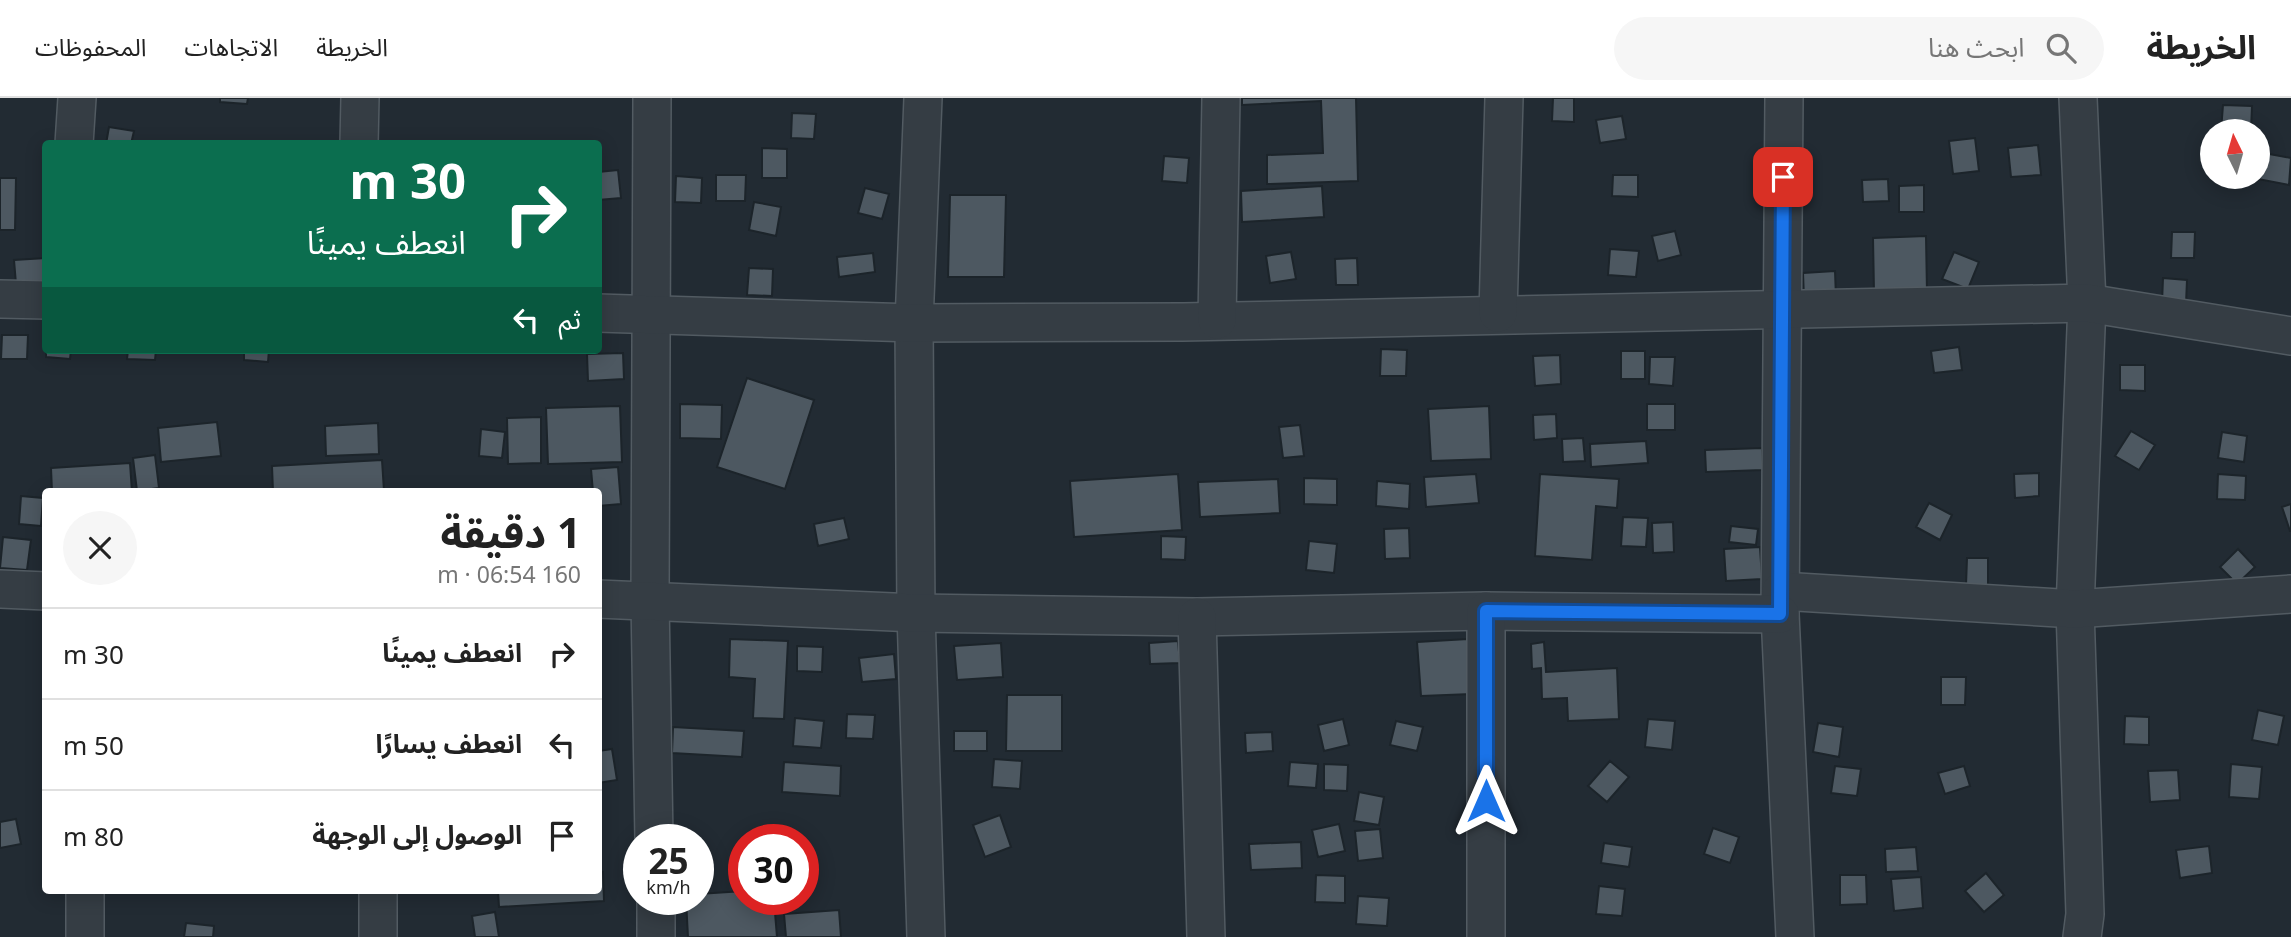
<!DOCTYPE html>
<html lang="ar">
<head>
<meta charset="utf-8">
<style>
	body { margin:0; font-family:"Noto Sans","Noto Sans Arabic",sans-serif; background:#f6f6f6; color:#222; direction:rtl; height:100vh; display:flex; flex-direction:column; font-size:26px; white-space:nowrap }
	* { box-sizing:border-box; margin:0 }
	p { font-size:23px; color:#767676 }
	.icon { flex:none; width:38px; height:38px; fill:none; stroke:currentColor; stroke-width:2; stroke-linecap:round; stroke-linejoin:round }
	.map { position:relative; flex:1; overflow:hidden; direction:ltr }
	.side { position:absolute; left:42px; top:390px; width:560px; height:406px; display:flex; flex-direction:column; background:#fff; border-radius:7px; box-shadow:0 4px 18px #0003; direction:rtl }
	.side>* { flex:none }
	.top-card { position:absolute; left:42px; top:42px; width:560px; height:214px; border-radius:7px; box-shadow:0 4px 18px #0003; direction:rtl; background:#0b6e4f; color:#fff; overflow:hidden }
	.needle { width:46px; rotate:355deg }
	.controls { position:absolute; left:2200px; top:21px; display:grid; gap:14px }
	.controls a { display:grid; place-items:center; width:70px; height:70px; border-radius:50%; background:#fff; box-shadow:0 4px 18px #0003; font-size:35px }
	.speed { position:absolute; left:623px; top:726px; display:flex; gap:14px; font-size:35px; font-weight:700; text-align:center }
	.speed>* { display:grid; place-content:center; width:91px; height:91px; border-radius:50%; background:#fff; box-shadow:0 4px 18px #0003; line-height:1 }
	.speed small { font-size:18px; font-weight:400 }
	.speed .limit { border:10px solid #d22; background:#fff; color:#111 }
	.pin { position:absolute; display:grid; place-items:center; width:60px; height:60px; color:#fff; margin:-30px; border-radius:14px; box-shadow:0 4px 10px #0006 }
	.me { position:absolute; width:77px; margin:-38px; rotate:0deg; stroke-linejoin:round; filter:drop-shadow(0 0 5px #0008) }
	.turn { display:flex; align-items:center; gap:24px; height:147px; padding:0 21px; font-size:32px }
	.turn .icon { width:91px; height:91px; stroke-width:2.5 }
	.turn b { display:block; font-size:49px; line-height:60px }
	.then { display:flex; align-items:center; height:66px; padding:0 21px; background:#0003; gap:14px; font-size:26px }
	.round { display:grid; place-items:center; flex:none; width:74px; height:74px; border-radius:37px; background:#f6f6f6 }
	.headline { display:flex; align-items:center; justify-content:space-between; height:119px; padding:0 21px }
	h1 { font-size:42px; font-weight:700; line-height:52px }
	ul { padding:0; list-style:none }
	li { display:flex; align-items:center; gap:21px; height:91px; padding:0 21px; border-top:2px solid #e0e0e0 }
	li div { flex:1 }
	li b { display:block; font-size:26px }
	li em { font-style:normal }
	header { display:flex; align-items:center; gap:42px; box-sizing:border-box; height:98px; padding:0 35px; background:#fff; border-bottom:2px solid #e0e0e0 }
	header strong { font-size:33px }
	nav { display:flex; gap:38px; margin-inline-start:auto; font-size:24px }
	.search { width:490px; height:63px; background:#f6f6f6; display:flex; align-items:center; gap:18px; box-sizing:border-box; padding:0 24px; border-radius:38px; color:#767676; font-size:26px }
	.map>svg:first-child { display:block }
</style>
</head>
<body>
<header>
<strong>الخريطة</strong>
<div class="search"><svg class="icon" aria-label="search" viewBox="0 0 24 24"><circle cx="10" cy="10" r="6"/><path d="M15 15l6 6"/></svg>ابحث هنا</div>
<nav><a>الخريطة</a><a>الاتجاهات</a><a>المحفوظات</a></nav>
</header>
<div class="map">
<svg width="2291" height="839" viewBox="0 0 2291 839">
	<rect width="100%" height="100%" fill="#222b33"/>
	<g fill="#4d5861" stroke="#1c242a" stroke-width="2">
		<path d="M220,0H248L247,6L220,4Z"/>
		<path d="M1242,0H1356L1358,83L1267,86V57L1323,55L1321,3L1242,7Z"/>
		<path d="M1553,0H1574V24L1552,23Z"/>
		<path d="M2223,7L2252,8L2251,33H2221Z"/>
		<path d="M792,15L816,16L814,41L791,40Z"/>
		<path d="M1622,18L1626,41L1600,45L1596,22Z"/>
		<path d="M109,29L134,33L131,46H106Z"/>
		<path d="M1975,40L1979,73L1953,76L1949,43Z"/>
		<path d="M2038,47L2041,77L2011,79L2008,50Z"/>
		<path d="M762,50L787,51V80H762Z"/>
		<path d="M2264,55L2291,60L2289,87L2258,81Z"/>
		<path d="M1164,58L1189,60L1187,85L1162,83Z"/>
		<path d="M618,72L621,100L598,102V74Z"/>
		<path d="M716,77H746L745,103H716Z"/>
		<path d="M1613,77H1638V99L1612,98Z"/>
		<path d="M676,78L702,80L701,105L675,104Z"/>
		<path d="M0,80H16L15,132H0Z"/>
		<path d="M1888,81L1889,103L1863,104L1862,82Z"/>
		<path d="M1924,87V114H1899V88Z"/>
		<path d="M1322,88L1324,119L1242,124L1241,93Z"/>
		<path d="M865,90L889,96L882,121L858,115Z"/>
		<path d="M950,97H1006L1004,179H948Z"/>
		<path d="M754,104L781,109L776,138L749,132Z"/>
		<path d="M1675,133L1681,157L1658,163L1652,138Z"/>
		<path d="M2172,134H2195L2194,160H2171Z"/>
		<path d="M1926,138L1927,194L1874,195L1873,140Z"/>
		<path d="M1610,151L1639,153L1636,179L1608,177Z"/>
		<path d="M1291,154L1296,181L1270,185L1266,158Z"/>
		<path d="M1954,154L1979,164L1968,191L1942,181Z"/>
		<path d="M873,155L875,174L839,179L837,159Z"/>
		<path d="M46,160V185L16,186L14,162Z"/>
		<path d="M1357,160L1358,187H1336L1335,161Z"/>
		<path d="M749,170L773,171L772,198L747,197Z"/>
		<path d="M1835,173L1836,200L1804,201L1803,175Z"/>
		<path d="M2163,180L2187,182L2186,206L2162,205Z"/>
		<path d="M2,237H28L27,261H1Z"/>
		<path d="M1959,249L1962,272L1934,275L1931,253Z"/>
		<path d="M1381,251L1407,252L1406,278H1380Z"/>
		<path d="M46,252H71L70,261L46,259Z"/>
		<path d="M128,252H156L155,262L127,261Z"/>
		<path d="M244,252H269L268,264L244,262Z"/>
		<rect x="1621" y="253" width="24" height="28"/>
		<path d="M623,255L624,281L588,283L587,256Z"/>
		<path d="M1560,257L1561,286L1535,288L1533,258Z"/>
		<path d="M1650,259H1675L1673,288L1649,286Z"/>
		<path d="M2120,267H2145V293L2120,292Z"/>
		<path d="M747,280L814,302L785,391L717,369Z"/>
		<path d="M680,306L722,307L721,341L680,340Z"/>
		<rect x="1647" y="306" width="28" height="26"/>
		<path d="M620,308L622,364L548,366L546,310Z"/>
		<path d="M1489,308L1491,361L1431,363L1428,311Z"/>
		<path d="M1556,316L1557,340L1534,342L1533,317Z"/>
		<path d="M541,319V365L508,366L507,320Z"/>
		<path d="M217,324L221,358L161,364L158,330Z"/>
		<path d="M378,325L379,356L326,358L325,328Z"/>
		<path d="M1300,327L1304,358L1283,360L1279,329Z"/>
		<path d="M481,331L505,334L502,360L479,358Z"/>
		<path d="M2131,333L2155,347L2139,372L2115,358Z"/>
		<path d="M2222,334L2247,338L2244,364L2218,360Z"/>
		<path d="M1583,340L1585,363L1563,364L1562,341Z"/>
		<path d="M1646,343L1648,365L1591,369L1590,346Z"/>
		<path d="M1762,350L1763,372L1706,374L1705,352Z"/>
		<path d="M155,357L159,390L137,393L133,360Z"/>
		<path d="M382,362L384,393L273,394L272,368Z"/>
		<path d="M130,365L132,394H52L51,370Z"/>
		<path d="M618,369L621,406L598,408V394H593L591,371Z"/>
		<path d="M2039,375V398L2015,400L2014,376Z"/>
		<path d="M1178,376L1182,432L1074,439L1070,383Z"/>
		<path d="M1476,376L1479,405L1426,409L1424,379Z"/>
		<path d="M1540,376L1619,381L1617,410L1596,408L1592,462L1535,458Z"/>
		<path d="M2218,376L2246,378L2245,402L2217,401Z"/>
		<path d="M1304,380L1337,381V407L1304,406Z"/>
		<path d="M1278,381L1280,415L1200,419L1198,384Z"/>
		<path d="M1377,383L1410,386L1409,411L1376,408Z"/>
		<path d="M21,398L43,400L41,428L19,426Z"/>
		<path d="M1929,405L1952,417L1940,442L1916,429Z"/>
		<path d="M2291,406V433H2290L2282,409Z"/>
		<path d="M1623,419L1648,420L1646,449L1621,448Z"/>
		<path d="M844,420L849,441L818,448L814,426Z"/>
		<path d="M1673,424L1674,454L1653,455L1652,425Z"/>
		<path d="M1731,428L1758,431L1756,447L1729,444Z"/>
		<path d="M1409,430L1410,460L1385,461L1384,431Z"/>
		<path d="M1161,438L1186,439L1185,462L1161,461Z"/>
		<path d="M3,439L31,442L27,472L0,470Z"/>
		<path d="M1309,443L1337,446L1334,475L1306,472Z"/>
		<path d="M1760,449L1762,481L1726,483L1724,451Z"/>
		<path d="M2238,451L2255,469L2237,486L2220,469Z"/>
		<path d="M1967,460H1988V488L1966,487Z"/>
		<path d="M730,541L788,543L784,621L753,620L755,581L729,579Z"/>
		<path d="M1468,541L1472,596L1421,598L1417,544Z"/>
		<path d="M1178,543L1180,565L1150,566L1149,545Z"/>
		<path d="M1544,544L1546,574L1617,570L1619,621L1568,623L1567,600L1542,601L1541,570L1532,571L1531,546Z"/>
		<path d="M1001,545L1003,579L957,582L954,548Z"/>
		<path d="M797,548L823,549L822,574L797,573Z"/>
		<path d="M894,556L896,581L862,584L859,560Z"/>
		<path d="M1941,579H1966L1965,607H1941Z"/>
		<path d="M1007,597H1062V653H1006Z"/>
		<path d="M2258,612L2284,618L2278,647L2252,642Z"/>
		<path d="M847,616L875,617L873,641L846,640Z"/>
		<path d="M2125,618L2149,619V647L2124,646Z"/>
		<path d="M795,620L824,623L821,650L793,648Z"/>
		<path d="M1343,621L1349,647L1324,653L1318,627Z"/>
		<path d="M1648,621L1675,623L1672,652L1645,649Z"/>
		<path d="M1396,623L1423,629L1417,653L1390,647Z"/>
		<path d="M1818,625L1843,629L1839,659L1813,654Z"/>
		<path d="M673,629L744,633L742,659L672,655Z"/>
		<rect x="954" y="633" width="33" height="20"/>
		<path d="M1272,634L1273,653L1246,655L1245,635Z"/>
		<path d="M612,651L617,682L598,685V653Z"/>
		<path d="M994,661L1022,663L1020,691L992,689Z"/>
		<path d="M1610,663L1629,679L1607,704L1588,688Z"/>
		<path d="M784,664L841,668L840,698L782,694Z"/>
		<path d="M1290,664L1318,666L1316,690L1288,688Z"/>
		<path d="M1324,666L1348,667L1347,693L1324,692Z"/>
		<path d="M2231,666L2262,669L2259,701L2229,699Z"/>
		<path d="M1835,668L1861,671L1857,698L1831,695Z"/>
		<path d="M1964,668L1970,688L1945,696L1938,675Z"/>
		<path d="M2178,672L2180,702L2150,704L2148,673Z"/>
		<path d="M1359,694L1384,699L1379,727L1354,723Z"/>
		<path d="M1000,717L1011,749L985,759L973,727Z"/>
		<path d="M16,721L21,746L0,750V724Z"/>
		<path d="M1339,726L1345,753L1318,759L1312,732Z"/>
		<path d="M1713,730L1739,739L1730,765L1704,756Z"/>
		<path d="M1380,731L1383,760L1358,763L1355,733Z"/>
		<path d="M1301,744L1302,770L1251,772L1249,746Z"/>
		<path d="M1604,745L1632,749L1629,769L1601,765Z"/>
		<path d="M2209,748L2212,775L2180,780L2176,752Z"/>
		<path d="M1916,749L1918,773L1886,774L1885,751Z"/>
		<path d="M603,774L604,803L499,809L498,793H598V775Z"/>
		<path d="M1986,775L2004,797L1984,814L1965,793Z"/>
		<path d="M1316,777L1345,778V805L1315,804Z"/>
		<path d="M1840,777H1866L1867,806L1840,807Z"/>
		<path d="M1921,779L1923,810L1894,813L1891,781Z"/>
		<path d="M1599,788L1625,791L1622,818L1596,816Z"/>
		<path d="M744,793V802H774L777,839H688L686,802H698V796Z"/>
		<path d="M1358,798L1389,800L1387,828L1356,826Z"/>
		<path d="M839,812L841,839H786L784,816Z"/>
		<path d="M495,814L499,839H475L472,818Z"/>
		<path d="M186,825L214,828L213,839H184Z"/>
	</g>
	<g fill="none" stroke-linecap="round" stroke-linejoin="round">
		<defs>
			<g id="minor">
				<path d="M652,0L650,502L654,742"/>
				<path d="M923,0L914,225L916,515L926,839"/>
				<path d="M1784,0L1780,516L1795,839"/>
				<path d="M2078,0L2087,205L2075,511L2085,816L2082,839"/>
				<path d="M74,46L77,0"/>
				<path d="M359,46L360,0"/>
				<path d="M0,201L46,202"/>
				<path d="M598,215L914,225L1183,224L2087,205L2291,238"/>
				<path d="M1498,215L1504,0"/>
				<path d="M1217,222L1221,0"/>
				<path d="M0,491L46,493"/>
				<path d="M1781,493L2075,511L2291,496"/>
				<path d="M598,501L916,515L1197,519L1486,513L1780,516"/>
				<path d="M1486,513V839"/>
				<path d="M1197,519L1206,839"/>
				<path d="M656,802V839"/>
				<path d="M85,839V793"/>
				<path d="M378,839V793"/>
			</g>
		</defs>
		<use href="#minor" stroke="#525b62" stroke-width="40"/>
		<use href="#minor" stroke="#353d44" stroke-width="37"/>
	</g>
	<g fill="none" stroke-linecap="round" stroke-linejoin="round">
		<defs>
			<path id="route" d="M1486,703V513L1780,516L1783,79"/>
		</defs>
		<use href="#route" stroke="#114b97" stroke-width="18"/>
		<use href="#route" stroke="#1a73e8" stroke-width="12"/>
	</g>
</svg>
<div class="controls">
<a><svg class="needle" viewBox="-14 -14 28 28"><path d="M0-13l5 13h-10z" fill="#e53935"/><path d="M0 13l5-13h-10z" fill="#767676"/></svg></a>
</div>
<div class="speed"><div>25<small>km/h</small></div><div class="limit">30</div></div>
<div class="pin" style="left:1783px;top:79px;background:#d93025"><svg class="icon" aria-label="arrive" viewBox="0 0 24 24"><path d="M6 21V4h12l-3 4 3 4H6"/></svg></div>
<svg class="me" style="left:1486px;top:703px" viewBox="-20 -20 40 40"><path d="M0-17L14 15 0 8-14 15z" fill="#1a73e8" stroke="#fff" stroke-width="4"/></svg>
<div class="top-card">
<div class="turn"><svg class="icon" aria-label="right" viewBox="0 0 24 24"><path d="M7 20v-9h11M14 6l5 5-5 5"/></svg><div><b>30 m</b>انعطف يمينًا</div></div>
<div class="then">ثم<svg class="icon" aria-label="left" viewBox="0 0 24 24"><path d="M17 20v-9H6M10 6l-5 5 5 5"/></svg></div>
</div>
<section class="side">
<div class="headline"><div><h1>1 دقيقة</h1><p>160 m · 06:54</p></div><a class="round"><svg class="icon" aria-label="close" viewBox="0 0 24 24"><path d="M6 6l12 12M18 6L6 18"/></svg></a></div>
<ul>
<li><svg class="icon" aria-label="right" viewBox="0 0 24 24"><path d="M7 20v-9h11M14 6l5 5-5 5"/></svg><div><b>انعطف يمينًا</b></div><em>30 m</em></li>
<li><svg class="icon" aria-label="left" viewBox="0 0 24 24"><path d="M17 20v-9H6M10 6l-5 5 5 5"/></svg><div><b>انعطف يسارًا</b></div><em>50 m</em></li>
<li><svg class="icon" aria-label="arrive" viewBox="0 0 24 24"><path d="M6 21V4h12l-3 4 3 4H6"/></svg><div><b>الوصول إلى الوجهة</b></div><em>80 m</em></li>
</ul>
</section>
</div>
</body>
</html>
